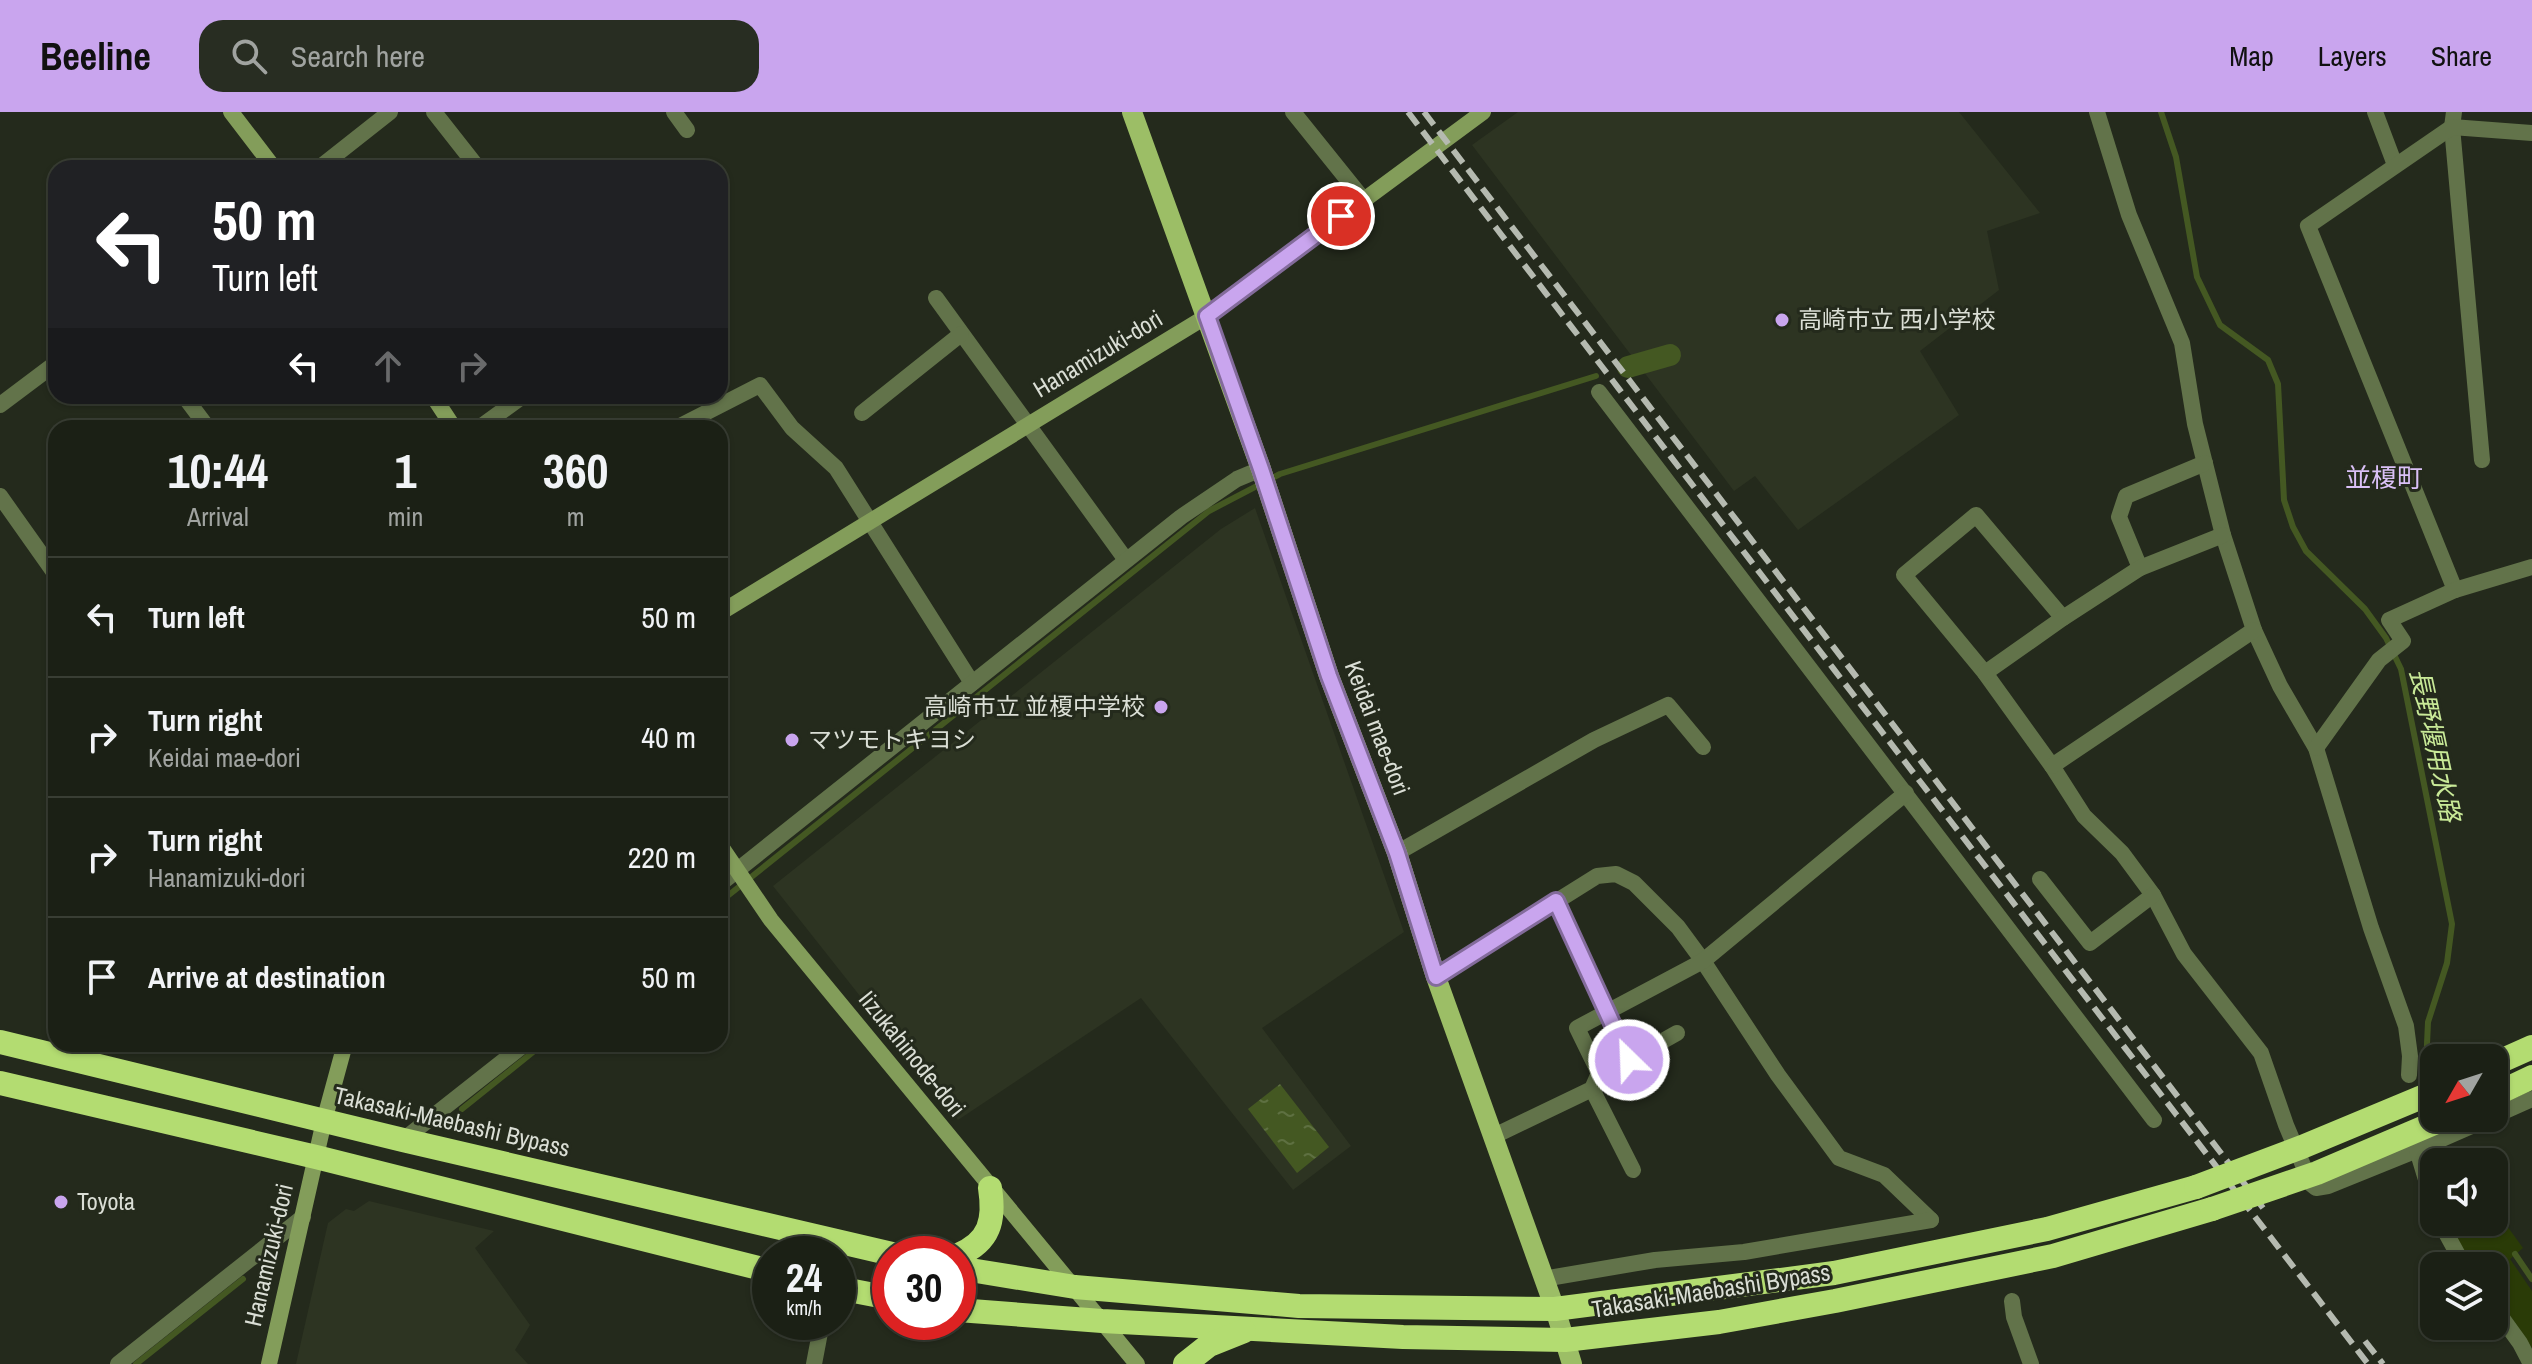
<!DOCTYPE html>
<html lang="en">
<head>
<meta charset="utf-8">
<style>
	body { margin:0; font-family:"Archivo Narrow","Noto Sans JP",sans-serif; background:#282d22; color:#f1f3f6; height:100vh; display:flex; flex-direction:column; font-size:30px; white-space:nowrap }
	* { box-sizing:border-box; margin:0 }
	p { font-size:26px; color:#a0a3a0 }
	.icon { flex:none; width:44px; height:44px; fill:none; stroke:currentColor; stroke-width:2; stroke-linecap:round; stroke-linejoin:round }
	.map { position:relative; flex:1; overflow:hidden }
	.panel { position:absolute; left:48px; top:308px; width:680px; height:632px; display:flex; flex-direction:column; background:#1b2015; border-radius:24px; box-shadow:0 2px 6px #0004,0 0 0 2px #393e34 }
	.panel>* { flex:none }
	.top-card { position:absolute; left:48px; top:48px; width:680px; height:244px; border-radius:24px; box-shadow:0 2px 6px #0004,0 0 0 2px #393e34; background:#202124; color:#fff; overflow:hidden }
	.needle { width:52px; rotate:231deg }
	.controls { position:absolute; left:2420px; top:932px; display:grid; gap:16px }
	.controls a { display:grid; place-items:center; width:88px; height:88px; border-radius:16px; background:#1b2015; box-shadow:0 2px 6px #0004,0 0 0 2px #393e34; font-size:40px }
	.speed { position:absolute; left:752px; top:1124px; display:flex; gap:16px; font-size:40px; font-weight:700; text-align:center }
	.speed>* { display:grid; place-content:center; width:104px; height:104px; border-radius:50%; background:#1b2015; box-shadow:0 2px 6px #0004,0 0 0 2px #393e34; line-height:1 }
	.speed small { font-size:20px; font-weight:400 }
	.speed .limit { border:12px solid #d22; background:#fff; color:#111 }
	.pin { position:absolute; display:grid; place-items:center; width:68px; height:68px; color:#fff; margin:-34px; border:4px solid #fff; border-radius:50%; box-shadow:0 2px 8px #0007 }
	.me { position:absolute; width:88px; margin:-44px; rotate:336deg; stroke-linejoin:round; filter:drop-shadow(0 0 6px #0008) }
	.turn { display:flex; align-items:center; gap:28px; height:168px; padding:0 32px; font-size:36px }
	.turn .icon { width:104px; height:104px; stroke-width:2.5 }
	.turn b { display:block; font-size:56px; line-height:68px }
	.lanes { display:flex; align-items:center; height:76px; padding:0 32px; background:#0003; justify-content:center; gap:40px; direction:ltr }
	.lanes .off { opacity:.35 }
	.eta { display:flex; justify-content:space-evenly; align-items:center; height:136px; text-align:center }
	.eta b { font-size:48px; font-weight:700; line-height:56px }
	ul { padding:0; list-style:none }
	li { display:flex; align-items:center; gap:24px; height:120px; padding:0 32px; border-top:2px solid #393e34 }
	li div { flex:1 }
	li b { display:block; font-size:30px }
	li em { font-style:normal }
	header { display:flex; align-items:center; gap:48px; box-sizing:border-box; height:112px; padding:0 40px; background:#c9a5ee; color:#111 }
	header strong { font-size:38px }
	nav { display:flex; gap:44px; margin-inline-start:auto; font-size:28px }
	.search { width:560px; height:72px; background:#282d22; display:flex; align-items:center; gap:20px; box-sizing:border-box; padding:0 28px; border-radius:24px; color:#a0a3a0; font-size:30px }
	.map>svg:first-child { display:block }
</style>
</head>
<body>
<header>
<strong>Beeline</strong>
<div class="search"><svg class="icon" aria-label="search" viewBox="0 0 24 24"><circle cx="10" cy="10" r="6"/><path d="M15 15l6 6"/></svg>Search here</div>
<nav><a>Map</a><a>Layers</a><a>Share</a></nav>
</header>
<div class="map">
<svg width="2532" height="1252" viewBox="0 0 2532 1252">
	<defs>
		<pattern id="water-ripples" width="26" height="14" patternUnits="userSpaceOnUse" patternTransform="scale(2)"><rect width="26" height="14" fill="#445822"/><path d="M2 4q2-2 4 0t4 0M15 11q2-2 4 0t4 0" fill="none" stroke="#5e7041"/></pattern>
	</defs>
	<rect width="100%" height="100%" fill="#242a1c"/>
	<g fill="#2d3422">
		<path d="M1518,0H1959L2040,101L1987,119L1999,178L1920,239L1959,303L1798,418L1755,364L1734,379L1472,33Z"/>
		<path d="M1255,396L1404,820L1262,916L1351,1034L1293,1078L1141,886L958,1008L773,774L1221,417Z"/>
		<path d="M369,1089L494,1119L475,1136L530,1213L515,1238L528,1252H296L328,1111L346,1097L354,1099Z"/>
	</g>
	<path fill="#2a3b07" d="M2494,1096L2523,1136L2510,1147L2532,1179V1236L2494,1183V1154H2473L2447,1110H2494Z"/>
	<path fill="url(#water-ripples)" d="M1280,972L1329,1035L1297,1061L1248,997Z"/>
	<g fill="none" stroke-linecap="round" stroke-linejoin="round">
		<g stroke="#445822" stroke-width="6">
			<path d="M2161,0L2176,45L2197,165L2220,213L2268,248L2278,272L2284,388L2293,415L2306,439L2365,497L2386,526L2401,557L2452,812L2447,851L2428,910L2425,976"/>
			<path d="M720,790L1209,399L1280,362L1596,264"/>
			<path d="M462,997L543,932"/>
			<path d="M2440,1029L2452,1050"/>
			<path d="M2515,1142L2532,1167"/>
			<path d="M136,1252L243,1167"/>
		</g>
		<path stroke="#445822" stroke-width="22" d="M1628,255L1670,243"/>
		<g stroke="#62734a" stroke-width="16">
			<path d="M434,0L478,56"/>
			<path d="M674,0L687,18"/>
			<path d="M1293,0L1363,87"/>
			<path d="M2097,0L2129,103L2182,231L2195,312L2223,423L2254,518L2280,574L2316,636L2371,816L2406,914L2410,944L2409,963"/>
			<path d="M2375,0L2395,53"/>
			<path d="M2454,0L2452,15L2482,348"/>
			<path d="M319,56L390,0"/>
			<path d="M936,186L1126,448"/>
			<path d="M1599,280L2154,1008"/>
			<path d="M184,284L208,316"/>
			<path d="M0,293L56,251"/>
			<path d="M862,301L961,222"/>
			<path d="M479,316L523,284"/>
			<path d="M676,316L760,273L792,316L836,356L972,571"/>
			<path d="M0,384L56,463"/>
			<path d="M2140,456L2119,405L2126,384L2205,351"/>
			<path d="M2455,478L2308,114L2452,15L2532,21"/>
			<path d="M2063,506L1976,403L1904,463L1985,561L2052,654L2084,704L2122,741L2153,783L2184,842L2261,941L2286,1013L2311,1072L2316,1076L2328,1074L2417,1038"/>
			<path d="M1985,561L2063,506L2140,456L2223,423"/>
			<path d="M2316,636L2379,548L2403,529L2389,508L2455,478L2532,455"/>
			<path d="M2052,654L2254,518"/>
			<path d="M1397,741L1594,628L1668,593L1703,635"/>
			<path d="M2040,767L2090,831L2153,783"/>
			<path d="M720,772L1181,405L1237,367L1261,357"/>
			<path d="M1556,789L1629,948L1599,961"/>
			<path d="M1436,865L1597,764L1616,762L1634,771L1678,815L1703,849L1778,963L1839,1046L1884,1063L1931,1108"/>
			<path d="M1629,948L1677,921"/>
			<path d="M1592,977L1633,1058"/>
			<path d="M2494,1004L2532,987"/>
			<path d="M1492,1025L1592,977L1599,961L1577,916L1703,849L1906,681"/>
			<path d="M403,1028L525,932"/>
			<path d="M2434,1094L2417,1038L2490,1006"/>
			<path d="M2440,1110L2464,1154"/>
			<path d="M1543,1167L1655,1148L1744,1140L1931,1108"/>
			<path d="M2012,1189L2014,1205L2031,1252"/>
			<path d="M2494,1195L2520,1231L2531,1252"/>
			<path d="M118,1252L303,1105"/>
			<path d="M814,1252L822,1210"/>
		</g>
		<g stroke="#839d5a" stroke-width="16">
			<path d="M231,0L274,56"/>
			<path d="M433,284L454,316"/>
			<path d="M720,501L1207,204L1483,0"/>
			<path d="M720,733L771,808L1137,1252"/>
			<path d="M269,1252L324,1009L345,932"/>
		</g>
		<path stroke="#9cbe66" stroke-width="20" d="M1132,0L1261,357L1329,564L1397,741L1436,865L1555,1197L1572,1252"/>
		<g stroke="#b3dc71" stroke-width="24">
			<path d="M0,930L403,1028L892,1142"/>
			<path d="M2494,952L2532,935"/>
			<path d="M0,971L316,1045L770,1159"/>
			<path d="M2494,983L2532,965"/>
			<path d="M958,1143C990,1130 995,1108 990,1076"/>
			<path d="M958,1156L1075,1175L1299,1194L1555,1197L1834,1161L2047,1117L2196,1075"/>
			<path d="M838,1176L890,1186"/>
			<path d="M958,1198L1102,1209L1403,1225L1565,1228L1719,1210L1835,1189L2053,1144L2212,1097"/>
			<path d="M1185,1252L1209,1233L1244,1219"/>
		</g>
		<g stroke="#b5bab0" stroke-width="6" stroke-dasharray="16 8" stroke-linecap="butt">
			<path d="M1408,0C1726,419 2048,835 2368,1252"/>
			<path d="M1424,0L2263,1096"/>
			<path d="M2365,1229L2383,1252"/>
		</g>
		<g stroke="#b3dc71" stroke-width="24">
			<path d="M2196,1075L2302,1035L2434,980"/>
			<path d="M2212,1097L2317,1061L2446,1006"/>
		</g>
	</g>
	<g fill="none" stroke-linecap="round" stroke-linejoin="round">
		<defs>
			<path id="route" d="M1341,104L1207,204L1261,357L1329,564L1397,741L1436,865L1556,789L1629,948"/>
		</defs>
		<use href="#route" stroke="#836b9b" stroke-width="20"/>
		<use href="#route" stroke="#c9a5ee" stroke-width="14"/>
	</g>
	<g fill="#c9a5ee" stroke="#242a1c" stroke-width="3">
		<circle cx="1782" cy="208" r="8"/>
		<circle cx="1161" cy="595" r="8"/>
		<circle cx="792" cy="628" r="8"/>
		<circle cx="61" cy="1090" r="8"/>
	</g>
	<g text-anchor="middle" stroke-width="6" stroke-linejoin="round" paint-order="stroke">
		<g font-size="24" fill="#daded5" stroke="#242a1c" text-anchor="start">
			<text x="1798" y="216">高崎市立 西小学校</text>
			<text x="1145" y="603" text-anchor="end">高崎市立 並榎中学校</text>
			<text x="808" y="636">マツモトキヨシ</text>
			<text x="77" y="1098">Toyota</text>
		</g>
		<g font-size="24" fill="#daded5" stroke="#242a1c">
			<text transform="translate(1098 242) rotate(-31)" y="8">Hanamizuki-dori</text>
			<text transform="translate(1377 616) rotate(69)" y="8">Keidai mae-dori</text>
			<text transform="translate(912 942) rotate(51)" y="8">Iizukahinode-dori</text>
			<text transform="translate(452 1010) rotate(13)" y="8">Takasaki-Maebashi Bypass</text>
			<text transform="translate(269 1143) rotate(-77)" y="8">Hanamizuki-dori</text>
			<text transform="translate(1711 1179) rotate(-9)" y="8">Takasaki-Maebashi Bypass</text>
		</g>
		<g font-size="26" fill="#dac0f7" stroke="#242a1c">
			<text x="2384" y="375">並榎町</text>
		</g>
		<g font-size="26" font-style="italic" fill="#c9ea98" stroke="#242a1c">
			<text transform="translate(2435 633) rotate(78)" y="9">長野堰用水路</text>
		</g>
	</g>
</svg>
<div class="controls">
<a><svg class="needle" viewBox="-14 -14 28 28"><path d="M0-13l5 13h-10z" fill="#e53935"/><path d="M0 13l5-13h-10z" fill="#a0a3a0"/></svg></a>
<a><svg class="icon" aria-label="sound" viewBox="0 0 24 24"><path d="M4 9h4l5-4v14l-5-4H4zM17 9q2 3 0 6"/></svg></a>
<a><svg class="icon" aria-label="layers" viewBox="0 0 24 24"><path d="M12 4l9 5-9 5-9-5zM3 14l9 5 9-5"/></svg></a>
</div>
<div class="speed"><div>24<small>km/h</small></div><div class="limit">30</div></div>
<div class="pin" style="left:1341px;top:104px;background:#d93025"><svg class="icon" aria-label="arrive" viewBox="0 0 24 24"><path d="M6 21V4h12l-3 4 3 4H6"/></svg></div>
<svg class="me" style="left:1629px;top:948px" viewBox="-20 -20 40 40"><circle r="17" fill="#c9a5ee" stroke="#fff" stroke-width="3"/><path d="M0-11L8 9 0 5-8 9z" fill="#fff"/></svg>
<div class="top-card">
<div class="turn"><svg class="icon" aria-label="left" viewBox="0 0 24 24"><path d="M17 20v-9H6M10 6l-5 5 5 5"/></svg><div><b>50 m</b>Turn left</div></div>
<div class="lanes"><svg class="icon" aria-label="left" viewBox="0 0 24 24"><path d="M17 20v-9H6M10 6l-5 5 5 5"/></svg><svg class="icon off" aria-label="ahead" viewBox="0 0 24 24"><path d="M12 20V5M6 11l6-6 6 6"/></svg><svg class="icon off" aria-label="right" viewBox="0 0 24 24"><path d="M7 20v-9h11M14 6l5 5-5 5"/></svg></div>
</div>
<section class="panel">
<div class="eta">
<div><b>10:44</b><p>Arrival</p></div>
<div><b>1</b><p>min</p></div>
<div><b>360</b><p>m</p></div>
</div>
<ul>
<li><svg class="icon" aria-label="left" viewBox="0 0 24 24"><path d="M17 20v-9H6M10 6l-5 5 5 5"/></svg><div><b>Turn left</b></div><em>50 m</em></li>
<li><svg class="icon" aria-label="right" viewBox="0 0 24 24"><path d="M7 20v-9h11M14 6l5 5-5 5"/></svg><div><b>Turn right</b><p>Keidai mae-dori</p></div><em>40 m</em></li>
<li><svg class="icon" aria-label="right" viewBox="0 0 24 24"><path d="M7 20v-9h11M14 6l5 5-5 5"/></svg><div><b>Turn right</b><p>Hanamizuki-dori</p></div><em>220 m</em></li>
<li><svg class="icon" aria-label="arrive" viewBox="0 0 24 24"><path d="M6 21V4h12l-3 4 3 4H6"/></svg><div><b>Arrive at destination</b></div><em>50 m</em></li>
</ul>
</section>
</div>
</body>
</html>
